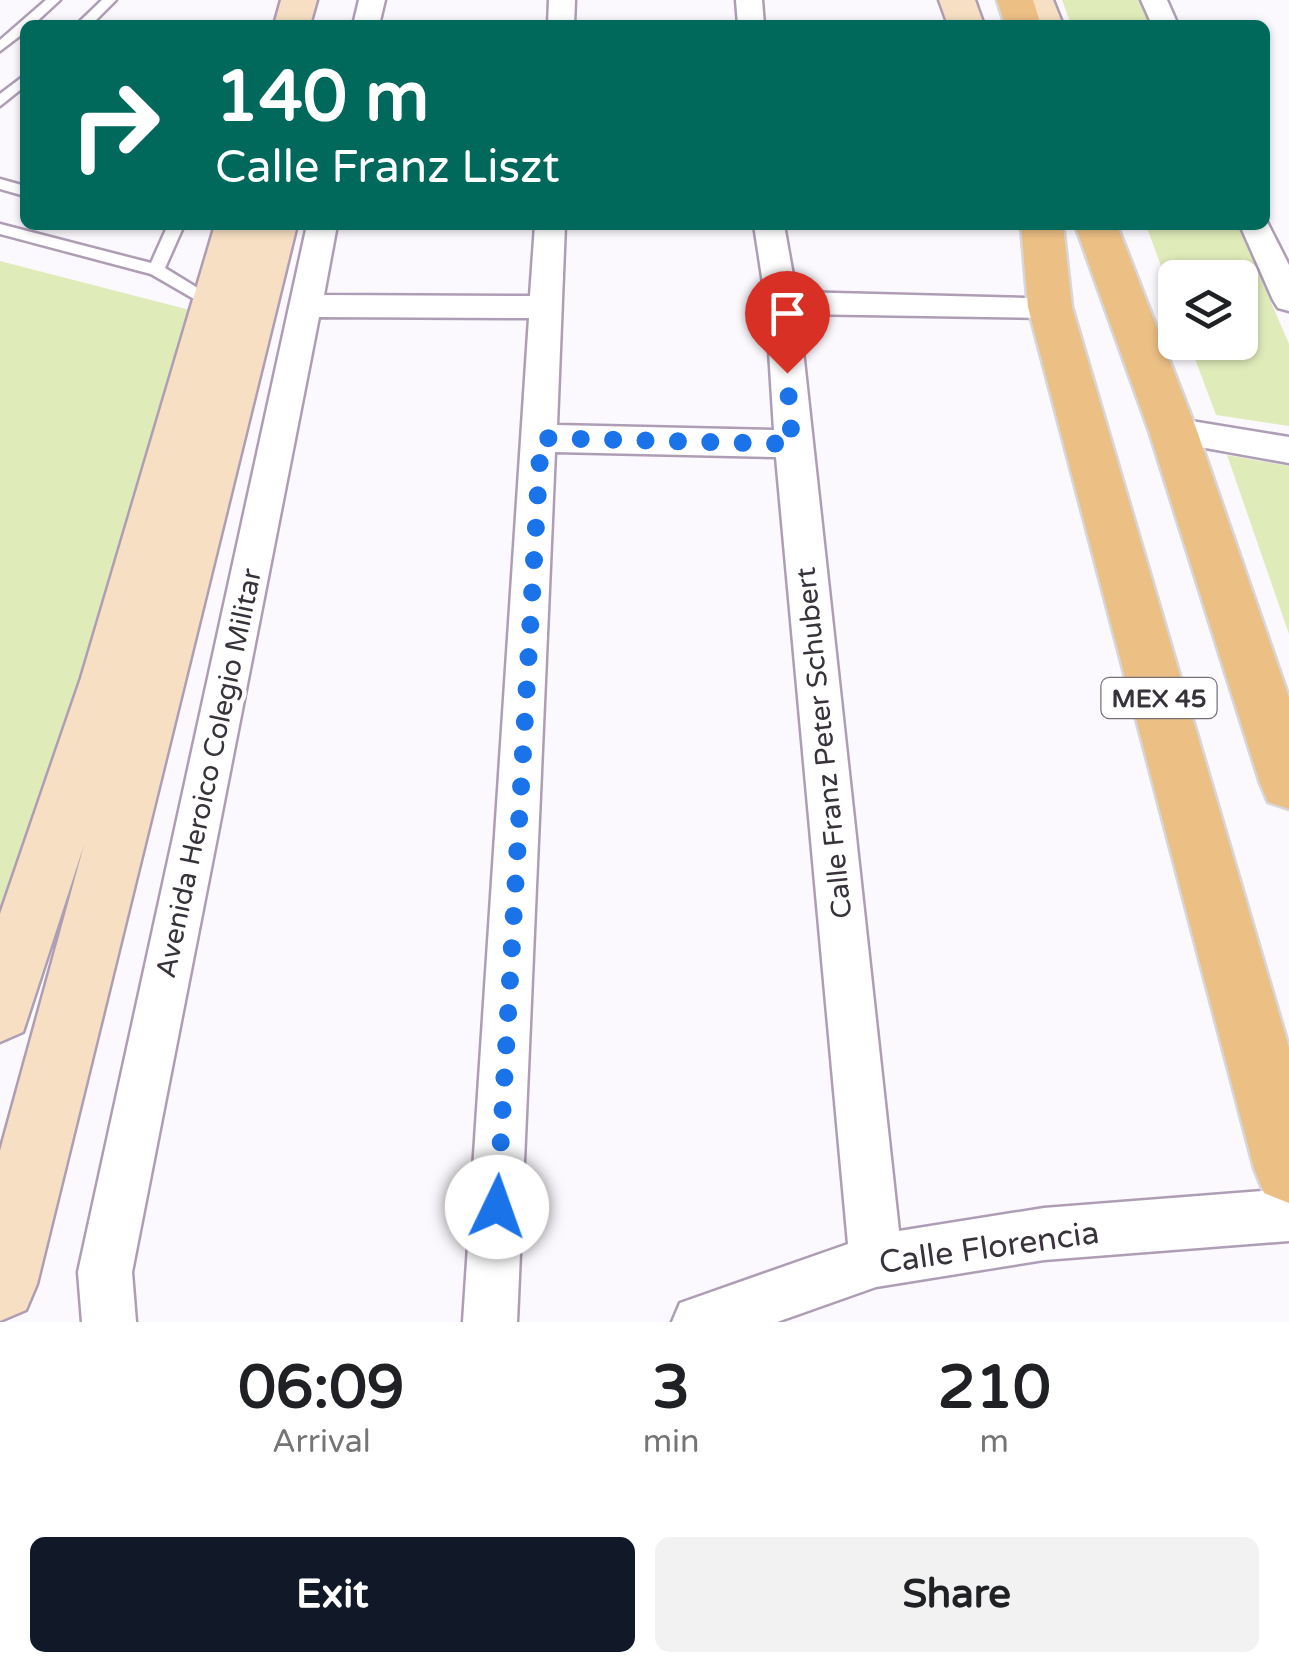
<!DOCTYPE html>
<html lang="en">
<head>
<meta charset="utf-8">
<style>
	body { margin:0; font-family:"Varela Round",sans-serif; background:#f2f2f2; color:#202124; height:100vh; display:flex; flex-direction:column; font-size:38px; white-space:nowrap }
	* { box-sizing:border-box; margin:0 }
	p { font-size:32px; color:#757577 }
	.icon { flex:none; width:55px; height:55px; fill:none; stroke:currentColor; stroke-width:2; stroke-linecap:round; stroke-linejoin:round }
	.map { position:relative; height:1322px; overflow:hidden }
	.sheet { display:flex; flex-direction:column; background:#fff; flex:1 }
	.sheet>* { flex:none }
	.guide { position:absolute; left:20px; top:20px; width:1250px; height:210px; border-radius:15px; box-shadow:0 2px 8px #0004; background:#00695c; color:#fff; overflow:hidden }
	.fabs { position:absolute; left:1158px; top:260px; display:grid; gap:20px }
	.fabs a { display:grid; place-items:center; width:100px; height:100px; border-radius:15px; background:#fff; box-shadow:0 2px 8px #0004; font-size:50px }
	.pin { position:absolute; display:grid; place-items:center; width:85px; height:85px; color:#fff; margin:-102px -42px; border-radius:50% 50% 50% 0; rotate:-45deg; box-shadow:0 0 10px #0007 }
	.pin .icon { rotate:45deg }
	.me { position:absolute; width:110px; margin:-55px; rotate:3deg; stroke-linejoin:round; filter:drop-shadow(0 0 8px #0008) }
	.turn { display:flex; align-items:center; gap:35px; height:210px; padding:0 30px; font-size:45px }
	.turn .icon { width:130px; height:130px; stroke-width:2.5 }
	.turn b { display:block; font-size:70px; line-height:85px }
	.eta { display:flex; justify-content:space-evenly; align-items:center; height:170px; text-align:center }
	.eta b { font-size:60px; font-weight:700; line-height:70px }
	.primary-button { display:flex; gap:20px; margin-top:auto; padding:20px 30px }
	.primary-button a { flex:1; height:115px; border-radius:15px; background:#111827; color:#fff; font-size:40px; font-weight:700; line-height:115px; text-align:center }
	.primary-button a+a { background:#f2f2f2; color:#202124 }
	.map>svg:first-child { display:block }
</style>
</head>
<body>
<div class="map">
<svg width="1289" height="1322" viewBox="0 0 1289 1322">
	<rect width="100%" height="100%" fill="#fcf9fe"/>
	<g fill="#e0ebba">
		<path d="M1062,0H1141L1152,25H1071Z"/>
		<path d="M1146,225H1238L1289,344V426L1216,415L1189,343L1240,342V278H1175V304Z"/>
		<path d="M0,261L194,311L60,771L0,928Z"/>
		<path d="M1227,455L1289,466V634Z"/>
	</g>
	<g fill="none" stroke-linecap="round" stroke-linejoin="round">
		<defs>
			<g id="lane">
				<path d="M46,0H60L33,25H25V32L0,51V40Z"/>
				<path d="M102,0H116L91,25H76Z"/>
				<path d="M25,75V86L0,106V94Z"/>
				<path d="M0,179L25,186V196L0,189Z"/>
				<path d="M0,224L151,263L168,225H184L165,268L222,303L214,309L208,307L151,274L0,234Z"/>
			</g>
			<g id="street">
				<path d="M359,0H385L379,25H353Z"/>
				<path d="M549,0H575L574,25H548Z"/>
				<path d="M736,0H762L764,25H738Z"/>
				<path d="M1141,0H1167L1178,25H1152Z"/>
				<path d="M1265,218L1289,265V311L1278,308L1273,300L1240,225H1265Z"/>
				<path d="M307,225H337L324,295L530,296L535,225H565L557,425L774,430L766,303L754,225H784L796,292L1061,299L1066,307L1061,315L1050,318L799,314L899,1231L1044,1208L1289,1189V1241L1044,1260L876,1287L777,1322H672L680,1303L848,1244L776,457L555,452L517,1322H463L529,318L319,317L132,1272L136,1322H82L78,1272Z"/>
				<path d="M1173,418L1289,437V463L1161,440L1155,431L1161,422Z"/>
			</g>
			<g id="secondary">
				<path d="M281,0H317L310,25H274Z"/>
				<path d="M939,0H975L984,25H948Z"/>
				<path d="M1017,0H1053L1063,25H1027Z"/>
				<path d="M215,225H297L37,1284L26,1310L0,1321V1151L84,845L23,1032L0,1042V914L81,678Z"/>
			</g>
			<g id="primary">
				<path d="M997,0H1033L1041,25H1005Z"/>
				<path d="M1021,225H1063L1072,307L1289,1048V1203L1264,1193L1254,1168L1028,307Z"/>
				<path d="M1075,225H1117L1197,431L1289,698V809L1268,802L1260,783L1149,431Z"/>
			</g>
		</defs>
		<use href="#lane" stroke="#ae9eb5" stroke-width="5"/>
		<use href="#street" stroke="#ae9eb5" stroke-width="5"/>
		<use href="#secondary" stroke="#ae9eb5" stroke-width="5"/>
		<use href="#primary" stroke="#d7d6d8" stroke-width="5"/>
		<use href="#lane" fill="#fff" fill-rule="evenodd"/>
		<use href="#street" fill="#fff" fill-rule="evenodd"/>
		<use href="#secondary" fill="#f6dfc2" fill-rule="evenodd"/>
		<use href="#primary" fill="#ecbf84" fill-rule="evenodd"/>
	</g>
	<g fill="none" stroke-linecap="round" stroke-linejoin="round">
		<path stroke="#1a73e8" stroke-width="18" stroke-dasharray="0 32.4" d="M497,1207L541,438L792,444L787,373"/>
	</g>
	<g text-anchor="middle" stroke-width="9" stroke-linejoin="round" paint-order="stroke">
		<rect fill="#fff" stroke="#747076" stroke-width="2.5" x="1101.5" y="678" width="115" height="40" rx="8"/>
		<g font-size="25" font-weight="bold" fill="#38323b">
			<text x="1159" y="707">MEX 45</text>
		</g>
		<g font-size="28" fill="#38323b" stroke="#fff">
			<text transform="translate(823 743) rotate(-96)" y="10">Calle Franz Peter Schubert</text>
			<text transform="translate(208 773) rotate(-78)" y="10">Avenida Heroico Colegio Militar</text>
		</g>
		<g font-size="32" fill="#38323b" stroke="#fff">
			<text transform="translate(989 1247) rotate(-8)" y="11">Calle Florencia</text>
		</g>
	</g>
</svg>
<div class="fabs">
<a><svg class="icon" aria-label="layers" viewBox="0 0 24 24"><path d="M12 4l9 5-9 5-9-5zM3 14l9 5 9-5"/></svg></a>
</div>
<div class="pin" style="left:787px;top:373px;background:#d93025"><svg class="icon" aria-label="arrive" viewBox="0 0 24 24"><path d="M6 21V4h12l-3 4 3 4H6"/></svg></div>
<svg class="me" style="left:497px;top:1207px" viewBox="-20 -20 40 40"><circle r="19" fill="#fff"/><path d="M0-13L10 11 0 6-10 11z" fill="#1a73e8"/></svg>
<div class="guide">
<div class="turn"><svg class="icon" aria-label="right" viewBox="0 0 24 24"><path d="M7 20v-9h11M14 6l5 5-5 5"/></svg><div><b>140 m</b>Calle Franz Liszt</div></div>
</div>
</div>
<section class="sheet">
<div class="eta">
<div><b>06:09</b><p>Arrival</p></div>
<div><b>3</b><p>min</p></div>
<div><b>210</b><p>m</p></div>
</div>
<div class="primary-button"><a>Exit</a><a>Share</a></div>
</section>
</body>
</html>
